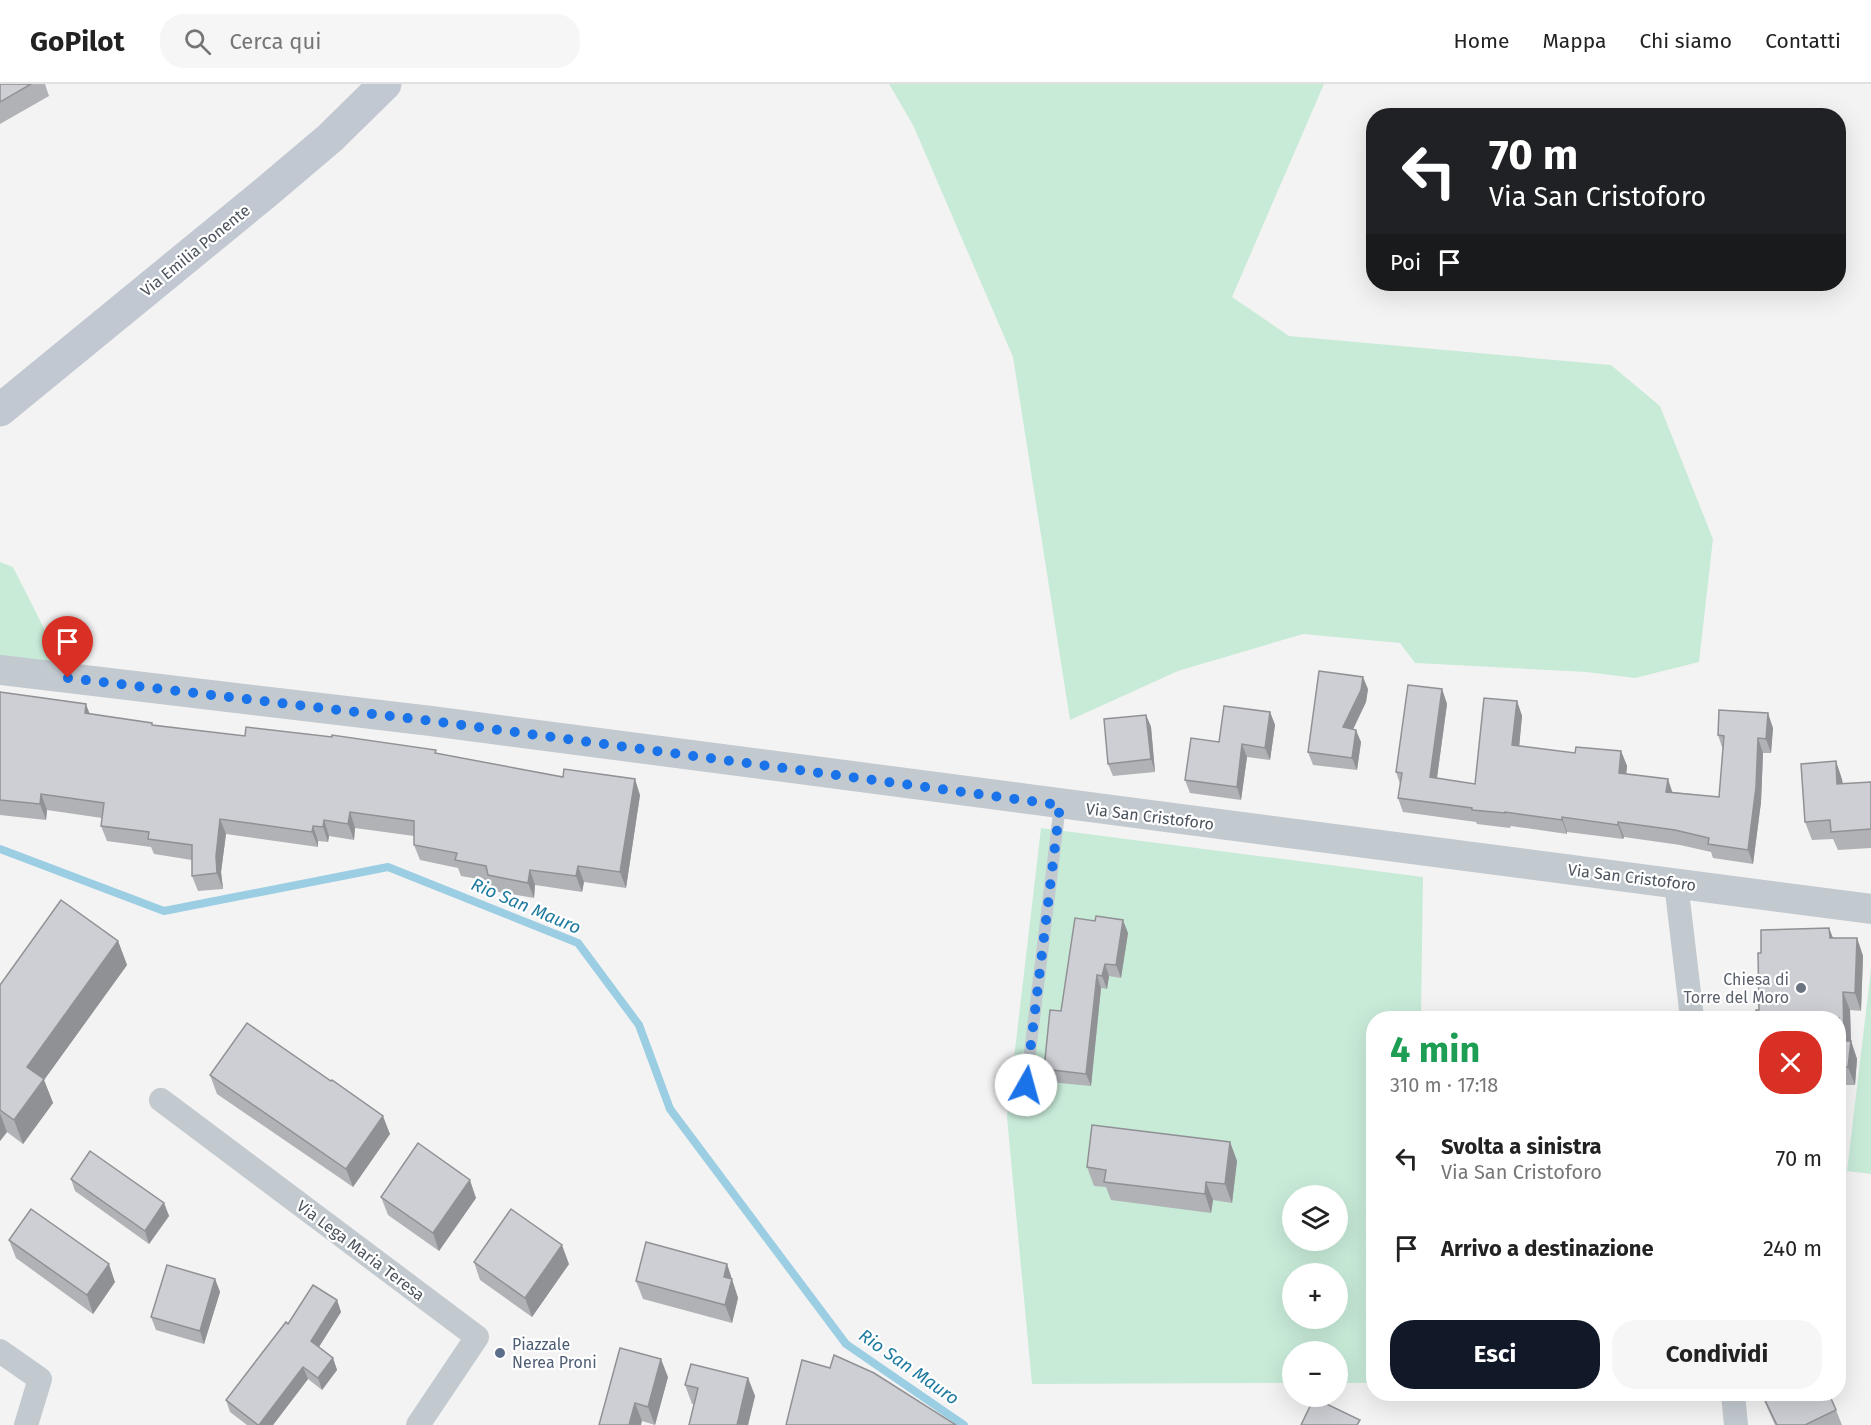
<!DOCTYPE html>
<html lang="it">
<head>
<meta charset="utf-8">
<style>
	body { margin:0; font-family:"Fira Sans",sans-serif; background:#f6f6f6; color:#222; height:100vh; display:flex; flex-direction:column; font-size:22px; white-space:nowrap }
	* { box-sizing:border-box; margin:0 }
	p { font-size:20px; color:#767676 }
	.icon { flex:none; width:33px; height:33px; fill:none; stroke:currentColor; stroke-width:2; stroke-linecap:round; stroke-linejoin:round }
	.map { position:relative; flex:1; overflow:hidden }
	.drawer { position:absolute; left:1366px; top:927px; width:480px; height:390px; display:flex; flex-direction:column; background:#fff; border-radius:24px; box-shadow:0 6px 24px #0002 }
	.drawer>* { flex:none }
	.banner { position:absolute; left:1366px; top:24px; width:480px; height:183px; border-radius:24px; box-shadow:0 6px 24px #0002; background:#202124; color:#fff; overflow:hidden }
	.tools { position:absolute; left:1282px; top:1101px; display:grid; gap:12px }
	.tools a { display:grid; place-items:center; width:66px; height:66px; border-radius:50%; background:#fff; box-shadow:0 6px 24px #0002; font-size:30px }
	.pin { position:absolute; display:grid; place-items:center; width:51px; height:51px; color:#fff; margin:-62px -26px; border-radius:50% 50% 50% 0; rotate:-45deg; box-shadow:0 0 6px #0007 }
	.pin .icon { rotate:45deg }
	.me { position:absolute; width:66px; margin:-33px; rotate:7deg; stroke-linejoin:round; filter:drop-shadow(0 0 4px #0008) }
	.turn { display:flex; align-items:center; gap:21px; height:126px; padding:0 24px; font-size:27px }
	.turn .icon { width:78px; height:78px; stroke-width:2.5 }
	.turn b { display:block; font-size:42px; line-height:51px }
	.then { display:flex; align-items:center; height:57px; padding:0 24px; background:#0003; gap:12px; font-size:22px }
	.round { display:grid; place-items:center; flex:none; width:63px; height:63px; border-radius:24px; background:#f6f6f6 }
	.summary { display:flex; align-items:center; justify-content:space-between; height:102px; padding:0 24px }
	h1 { font-size:36px; font-weight:700; line-height:45px; color:#1e9e55 }
	.action { display:flex; gap:12px; margin-top:auto; padding:12px 24px }
	.action a { flex:1; height:69px; border-radius:24px; background:#111827; color:#fff; font-size:24px; font-weight:700; line-height:69px; text-align:center }
	.action a+a { background:#f6f6f6; color:#222 }
	ul { padding:0; list-style:none }
	li { display:flex; align-items:center; gap:18px; height:90px; padding:0 24px }
	li div { flex:1 }
	li b { display:block; font-size:22px }
	li em { font-style:normal }
	header { display:flex; align-items:center; gap:36px; box-sizing:border-box; height:84px; padding:0 30px; background:#fff; border-bottom:2px solid #e0e0e0 }
	header strong { font-size:28px }
	nav { display:flex; gap:33px; margin-inline-start:auto; font-size:21px }
	.search { width:420px; height:54px; background:#f6f6f6; display:flex; align-items:center; gap:15px; box-sizing:border-box; padding:0 21px; border-radius:24px; color:#767676; font-size:22px }
	.map>svg:first-child { display:block }
</style>
</head>
<body>
<header>
<strong>GoPilot</strong>
<div class="search"><svg class="icon" aria-label="search" viewBox="0 0 24 24"><circle cx="10" cy="10" r="6"/><path d="M15 15l6 6"/></svg>Cerca qui</div>
<nav><a>Home</a><a>Mappa</a><a>Chi siamo</a><a>Contatti</a></nav>
</header>
<div class="map">
<svg width="1871" height="1341" viewBox="0 0 1871 1341">
	<rect width="100%" height="100%" fill="#f4f3f3"/>
	<g fill="#c8ebd8" fill-rule="evenodd">
		<path d="M889,0H1324L1232,213L1289,252L1611,281L1660,322L1713,455L1699,578L1635,594L1586,588L1415,579L1400,559L1303,550L1178,587L1070,636L1013,273L913,41Z"/>
		<path d="M0,478L13,483L63,582L0,574Z"/>
		<path d="M1041,744L1423,793L1421,934H1374V1299H1338V1268H1293V1299L1032,1300L1007,1034ZM1293,1112H1338V1156H1293ZM1293,1190H1338V1234H1293Z"/>
		<path d="M1871,885V1090L1847,1087Z"/>
	</g>
	<g fill="none" stroke-linecap="round" stroke-linejoin="round">
		<path stroke="#9bcee3" stroke-width="8" d="M0,765L164,827L388,783L578,859L639,941L670,1025L846,1260L964,1341"/>
		<path stroke="#c2c9cf" stroke-width="12" d="M1026,1001L1060,721"/>
		<g stroke="#c2c9cf" stroke-width="24">
			<path d="M1676,799L1692,934"/>
			<path d="M161,1016L477,1253L418,1341"/>
			<path d="M0,1267L40,1295L26,1341"/>
			<path d="M1733,1310L1736,1341"/>
		</g>
		<path stroke="#c2c9cf" stroke-width="30" d="M0,586L431,637L1871,825"/>
		<path stroke="#c1c8d1" stroke-width="33" d="M0,326L265,109L330,54L385,0"/>
	</g>
	<g fill="#b0b2b6">
		<path d="M0,0H45L49,12L0,40Z"/>
		<path d="M1368,605L1366,618L1353,645L1361,658L1357,686L1313,681L1308,668Z"/>
		<path d="M1442,605L1447,620L1437,694L1475,700L1517,617L1522,632L1519,662L1575,669L1621,667L1627,682L1626,690L1673,708L1719,713L1723,666L1718,651L1773,644L1771,669H1763L1761,718L1753,780L1713,774L1711,768L1680,761L1624,753L1623,755L1567,748V750L1511,742L1510,744L1477,740L1476,738L1403,728L1398,714L1400,700L1396,688Z"/>
		<path d="M0,608L90,630L153,641L245,652L437,669L640,711L626,804L584,798L582,808L535,801L534,814L493,807L490,797L461,792L458,784L420,776L414,761V752L355,744L354,756L329,752L328,758L318,757V763L226,750L221,788L223,805L198,807L192,792V776L154,770L151,763L107,757L101,742L102,734L47,726L46,736L0,731Z"/>
		<path d="M1270,628L1275,641L1270,676L1247,673L1241,716L1190,709L1185,696L1219,658Z"/>
		<path d="M1146,631L1151,643L1155,688L1113,692L1108,680Z"/>
		<path d="M1842,695L1843,700L1871,698V764L1838,766L1833,755L1812,756L1805,738Z"/>
		<path d="M1829,844L1833,854H1857L1863,872L1861,927L1850,926L1851,957L1857,975L1855,1001H1839V934L1759,926L1761,869Z"/>
		<path d="M1128,849L1121,894L1109,892L1107,905L1101,904L1091,1002L1049,998L1044,985L1061,927Z"/>
		<path d="M118,857L127,881L44,996L53,1019L23,1060L7,1048L0,1057V901Z"/>
		<path d="M210,991L331,997L390,1050L353,1103L217,1010Z"/>
		<path d="M1230,1058L1237,1077L1232,1119L1213,1116L1211,1129L1111,1116L1106,1103L1094,1102L1087,1083Z"/>
		<path d="M71,1095L164,1119L169,1132L149,1160L75,1107Z"/>
		<path d="M381,1113L476,1114L439,1167L388,1131Z"/>
		<path d="M9,1156L115,1198L93,1230L16,1174Z"/>
		<path d="M474,1178L569,1180L532,1233L480,1196Z"/>
		<path d="M727,1180L738,1214L732,1239L643,1215L636,1197Z"/>
		<path d="M215,1195L220,1208L204,1260L156,1246L151,1233Z"/>
		<path d="M337,1216L341,1228L319,1263L333,1274L337,1286L322,1306L308,1295L273,1341H247L230,1328L226,1316L288,1240Z"/>
		<path d="M668,1293L655,1341L642,1337L599,1341Z"/>
		<path d="M748,1294L755,1312L748,1341H689L694,1320H692L685,1301Z"/>
		<path d="M1761,1310H1829L1836,1326L1842,1341H1775Z"/>
	</g>
	<g fill="#909194">
		<path d="M1363,593L1368,605L1366,618L1348,656L1343,643Z"/>
		<path d="M1442,605L1447,620L1435,708L1430,693Z"/>
		<path d="M1517,617L1522,632L1518,676L1512,661Z"/>
		<path d="M86,620L92,636L85,629Z"/>
		<path d="M1270,628L1275,641L1270,676L1265,664Z"/>
		<path d="M1768,629L1773,644L1771,669L1766,655Z"/>
		<path d="M1146,631L1151,643L1155,688L1151,675Z"/>
		<path d="M1356,646L1361,658L1357,686L1352,674Z"/>
		<path d="M1758,654L1763,669L1761,718L1753,780L1748,766Z"/>
		<path d="M1242,660L1247,673L1241,716L1237,703Z"/>
		<path d="M1621,667L1627,682L1625,704L1619,689Z"/>
		<path d="M1836,677L1842,695L1844,719L1837,700Z"/>
		<path d="M635,695L640,711L626,804L620,788Z"/>
		<path d="M1668,695L1673,710L1666,708Z"/>
		<path d="M41,710L47,726L46,736L40,720Z"/>
		<path d="M350,728L355,744L354,756L348,740Z"/>
		<path d="M1562,733L1567,748V750L1562,736Z"/>
		<path d="M220,735L226,750L221,788L223,805L217,789L216,772Z"/>
		<path d="M324,736L329,752L328,758L323,743Z"/>
		<path d="M1618,738L1624,753L1623,755L1618,741Z"/>
		<path d="M313,742L318,757V763L312,748Z"/>
		<path d="M578,782L584,798L582,808L576,792Z"/>
		<path d="M530,786L535,801L534,814L528,799Z"/>
		<path d="M1123,836L1128,849L1121,894L1116,881Z"/>
		<path d="M1829,844L1836,862L1830,854Z"/>
		<path d="M1857,854L1863,872L1861,927L1855,909Z"/>
		<path d="M118,857L127,881L44,996L53,1019L23,1060L14,1036L27,983Z"/>
		<path d="M1105,880L1109,892L1107,905L1102,892Z"/>
		<path d="M1097,891L1101,904L1091,1002L1086,990Z"/>
		<path d="M1843,908L1850,926L1851,958V957L1857,975L1855,1001L1848,983L1844,957Z"/>
		<path d="M0,1029L7,1048L0,1057Z"/>
		<path d="M383,1032L390,1050L353,1103L346,1085Z"/>
		<path d="M1230,1058L1237,1077L1232,1119L1225,1100Z"/>
		<path d="M470,1096L476,1114L439,1167L433,1149Z"/>
		<path d="M1206,1098L1213,1116L1211,1129L1205,1110Z"/>
		<path d="M164,1119L169,1132L149,1160L145,1147Z"/>
		<path d="M562,1161L569,1180L532,1233L525,1214Z"/>
		<path d="M109,1180L115,1198L93,1230L87,1211Z"/>
		<path d="M727,1180L738,1214L732,1239L725,1221L724,1193Z"/>
		<path d="M215,1195L220,1208L204,1260L200,1247Z"/>
		<path d="M337,1216L341,1228L315,1269L311,1257Z"/>
		<path d="M333,1274L337,1286L322,1306L318,1294Z"/>
		<path d="M661,1275L668,1293L655,1341L648,1323Z"/>
		<path d="M303,1283L308,1295L273,1341H259Z"/>
		<path d="M748,1294L755,1312L748,1341H737Z"/>
		<path d="M635,1319L642,1337L641,1341H629Z"/>
	</g>
	<g fill="#cdcfd4" stroke="#909194" stroke-width="1.5">
		<path d="M0,0H31L0,18Z"/>
		<path d="M1319,587L1363,593L1361,606L1343,643L1356,646L1352,674L1308,668Z"/>
		<path d="M1408,601L1442,605L1430,693L1475,700L1484,614L1517,617L1512,661L1575,669L1576,663L1621,667L1619,689L1668,695L1666,708L1719,713L1724,652L1718,651L1719,626L1768,629L1766,655L1758,654L1756,703L1748,766L1708,760L1709,754L1675,746L1618,738V741L1562,733V736L1505,728V729L1472,726V724L1398,714L1402,689L1396,688Z"/>
		<path d="M0,608L86,620L85,629L152,639V641L245,652L246,643L332,653V651L436,666L435,669L563,693L564,685L635,695L620,788L578,782L576,792L530,786L528,799L488,791L486,782L455,776L457,769L414,761V737L350,728L348,740L324,736L323,743L313,742L312,748L220,735L216,772L217,789L192,792V761L148,755L149,748L101,742L104,719L41,710L40,720L0,716Z"/>
		<path d="M1224,622L1270,628L1265,664L1242,660L1237,703L1185,696L1191,654L1219,658Z"/>
		<path d="M1146,631L1151,675L1108,680L1104,635Z"/>
		<path d="M1836,677L1837,700L1871,698V745L1831,748L1830,736L1805,738L1801,680Z"/>
		<path d="M61,816L118,857L27,983L44,995L14,1036L0,1026V901Z"/>
		<path d="M1096,832L1123,836L1116,881L1105,880L1102,892L1097,891L1086,990L1044,985L1050,926L1061,927L1075,834L1095,837Z"/>
		<path d="M1829,844L1830,854H1857L1855,909L1843,908L1844,957H1851L1848,983H1839V934H1756V926H1759L1758,869H1761V846Z"/>
		<path d="M247,939L331,997L332,996L383,1032L346,1085L210,991Z"/>
		<path d="M1092,1041L1230,1058L1225,1100L1206,1098L1205,1110L1104,1098L1106,1086L1087,1083Z"/>
		<path d="M418,1059L470,1096L433,1149L381,1113Z"/>
		<path d="M90,1067L164,1119L145,1147L71,1095Z"/>
		<path d="M31,1125L109,1180L87,1211L9,1156Z"/>
		<path d="M511,1125L562,1161L525,1214L474,1178Z"/>
		<path d="M646,1158L727,1180L724,1193L732,1195L725,1221L636,1197Z"/>
		<path d="M167,1181L215,1195L200,1247L151,1233Z"/>
		<path d="M313,1201L337,1216L311,1257L333,1274L318,1294L303,1283L259,1341H258L226,1316L286,1238L288,1240Z"/>
		<path d="M620,1264L661,1275L648,1323L635,1319L629,1341H599Z"/>
		<path d="M834,1271L874,1289L956,1341H786L802,1276L830,1284Z"/>
		<path d="M691,1280L748,1294L737,1341H689L698,1304L685,1301Z"/>
		<path d="M1762,1310H1829L1836,1326L1805,1341H1777Z"/>
		<path d="M1314,1314L1360,1336L1357,1341H1301Z"/>
	</g>
	<g fill="none" stroke-linecap="round" stroke-linejoin="round">
		<path stroke="#1a73e8" stroke-width="10" stroke-dasharray="0 18" d="M68,594L432,637L1060,721L1026,1001"/>
	</g>
	<circle fill="#6b7280" stroke="#fff" stroke-width="2" cx="1801" cy="904" r="6"/>
	<circle fill="#5c6f8a" stroke="#fff" stroke-width="2" cx="500" cy="1269" r="6"/>
	<g text-anchor="middle" stroke-width="4.5" stroke-linejoin="round" paint-order="stroke">
		<g font-size="16" fill="#4c545e" stroke="#fff">
			<text transform="translate(195 166) rotate(-39)" y="6">Via Emilia Ponente</text>
			<text transform="translate(1150 732) rotate(7)" y="6">Via San Cristoforo</text>
			<text transform="translate(1632 793) rotate(7)" y="6">Via San Cristoforo</text>
			<text transform="translate(361 1166) rotate(37)" y="6">Via Lega Maria Teresa</text>
		</g>
		<g font-size="16" fill="#5b616d" stroke="#fff" text-anchor="end">
			<text x="1789" y="901">Chiesa di<tspan x="1789" dy="18">Torre del Moro</tspan></text>
		</g>
		<g font-size="16" fill="#4e5e75" stroke="#fff" text-anchor="start">
			<text x="512" y="1266">Piazzale<tspan x="512" dy="18">Nerea Proni</tspan></text>
		</g>
		<g font-size="18" font-style="italic" fill="#1f7a9f" stroke="#fff">
			<text transform="translate(526 822) rotate(23)" y="6">Rio San Mauro</text>
			<text transform="translate(909 1283) rotate(35)" y="6">Rio San Mauro</text>
		</g>
	</g>
</svg>
<div class="tools">
<a><svg class="icon" aria-label="layers" viewBox="0 0 24 24"><path d="M12 4l9 5-9 5-9-5zM3 14l9 5 9-5"/></svg></a>
<a>+</a>
<a>−</a>
</div>
<div class="pin" style="left:68px;top:594px;background:#d93025"><svg class="icon" aria-label="arrive" viewBox="0 0 24 24"><path d="M6 21V4h12l-3 4 3 4H6"/></svg></div>
<svg class="me" style="left:1026px;top:1001px" viewBox="-20 -20 40 40"><circle r="19" fill="#fff"/><path d="M0-13L10 11 0 6-10 11z" fill="#1a73e8"/></svg>
<div class="banner">
<div class="turn"><svg class="icon" aria-label="left" viewBox="0 0 24 24"><path d="M17 20v-9H6M10 6l-5 5 5 5"/></svg><div><b>70 m</b>Via San Cristoforo</div></div>
<div class="then">Poi<svg class="icon" aria-label="arrive" viewBox="0 0 24 24"><path d="M6 21V4h12l-3 4 3 4H6"/></svg></div>
</div>
<section class="drawer">
<div class="summary"><div><h1>4 min</h1><p>310 m · 17:18</p></div><a class="round" style="background:#d93025;color:#fff"><svg class="icon" aria-label="close" viewBox="0 0 24 24"><path d="M6 6l12 12M18 6L6 18"/></svg></a></div>
<ul>
<li><svg class="icon" aria-label="left" viewBox="0 0 24 24"><path d="M17 20v-9H6M10 6l-5 5 5 5"/></svg><div><b>Svolta a sinistra</b><p>Via San Cristoforo</p></div><em>70 m</em></li>
<li><svg class="icon" aria-label="arrive" viewBox="0 0 24 24"><path d="M6 21V4h12l-3 4 3 4H6"/></svg><div><b>Arrivo a destinazione</b></div><em>240 m</em></li>
</ul>
<div class="action"><a>Esci</a><a>Condividi</a></div>
</section>
</div>
</body>
</html>
